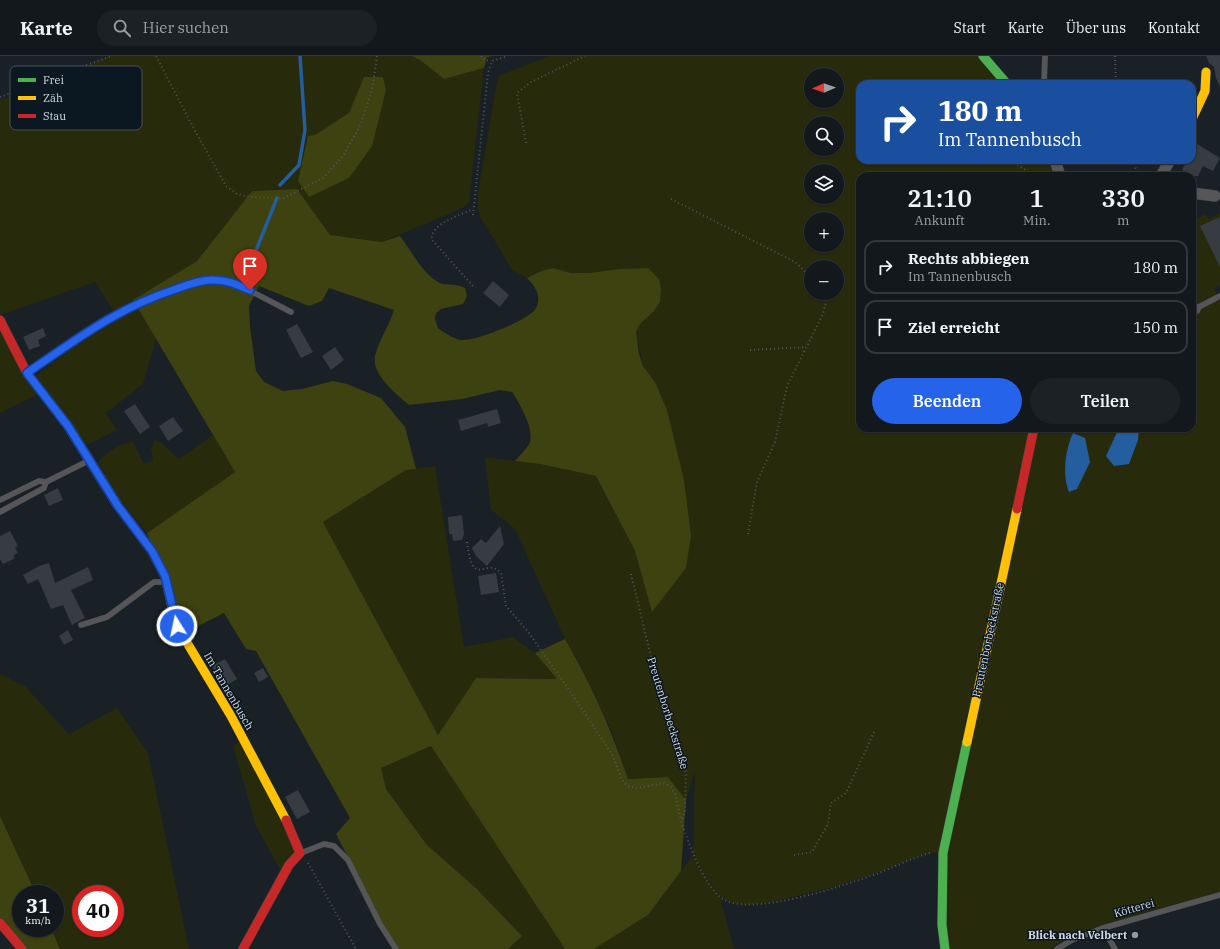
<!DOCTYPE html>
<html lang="de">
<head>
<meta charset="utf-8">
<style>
	body { margin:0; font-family:"IBM Plex Serif",serif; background:#1c2125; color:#f1f3f6; height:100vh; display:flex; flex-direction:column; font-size:15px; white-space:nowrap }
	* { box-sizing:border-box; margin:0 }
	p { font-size:13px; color:#9da0a3 }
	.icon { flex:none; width:22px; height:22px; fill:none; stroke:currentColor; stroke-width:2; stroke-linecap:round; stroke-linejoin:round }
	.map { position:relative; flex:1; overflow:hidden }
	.side { position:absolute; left:856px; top:116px; width:340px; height:260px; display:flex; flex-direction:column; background:#13181c; border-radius:12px; box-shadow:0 1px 3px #0004,0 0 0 1px #32373b }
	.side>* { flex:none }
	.banner { position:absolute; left:856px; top:24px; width:340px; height:84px; border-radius:12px; box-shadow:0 1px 3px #0004,0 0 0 1px #32373b; background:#1a4fa0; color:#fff; overflow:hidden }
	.needle { width:26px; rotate:268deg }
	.controls { position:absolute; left:804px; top:12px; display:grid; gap:8px }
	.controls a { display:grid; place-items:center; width:40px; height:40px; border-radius:50%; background:#13181c; box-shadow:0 1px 3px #0004,0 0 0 1px #32373b; font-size:20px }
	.speed { position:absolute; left:12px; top:829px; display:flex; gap:8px; font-size:20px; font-weight:700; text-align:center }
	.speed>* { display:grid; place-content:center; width:52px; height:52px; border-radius:50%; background:#13181c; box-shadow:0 1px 3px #0004,0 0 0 1px #32373b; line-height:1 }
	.speed small { font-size:10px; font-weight:400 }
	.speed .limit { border:6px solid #d22; background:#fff; color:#111 }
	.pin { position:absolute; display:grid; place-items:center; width:34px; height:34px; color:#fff; margin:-41px -17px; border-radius:50% 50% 50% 0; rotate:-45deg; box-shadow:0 0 4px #0007 }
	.pin .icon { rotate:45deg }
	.me { position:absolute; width:44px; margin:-22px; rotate:350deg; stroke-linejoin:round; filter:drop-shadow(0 0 3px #0008) }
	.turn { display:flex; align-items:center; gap:14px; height:84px; padding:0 16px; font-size:18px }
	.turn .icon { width:52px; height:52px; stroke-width:2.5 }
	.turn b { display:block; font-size:28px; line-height:34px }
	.eta { display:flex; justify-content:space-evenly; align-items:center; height:68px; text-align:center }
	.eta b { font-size:24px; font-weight:600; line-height:28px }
	.cta { display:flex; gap:8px; margin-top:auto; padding:8px 16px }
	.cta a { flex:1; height:46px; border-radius:24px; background:#2563eb; color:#fff; font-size:16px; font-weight:600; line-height:46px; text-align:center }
	.cta a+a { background:#1c2125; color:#f1f3f6 }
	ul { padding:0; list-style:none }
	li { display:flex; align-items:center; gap:12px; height:54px; margin:0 8px 6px; padding:0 8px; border:2px solid #32373b; border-radius:12px }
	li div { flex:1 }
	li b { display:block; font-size:15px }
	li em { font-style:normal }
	header { display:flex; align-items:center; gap:24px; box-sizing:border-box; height:56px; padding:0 20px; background:#13181c; border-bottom:1px solid #32373b }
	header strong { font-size:19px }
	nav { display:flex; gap:22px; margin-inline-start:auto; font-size:14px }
	.search { width:280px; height:36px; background:#1c2125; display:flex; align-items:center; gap:10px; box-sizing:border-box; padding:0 14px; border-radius:22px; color:#9da0a3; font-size:15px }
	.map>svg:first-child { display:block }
</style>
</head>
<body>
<header>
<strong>Karte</strong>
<div class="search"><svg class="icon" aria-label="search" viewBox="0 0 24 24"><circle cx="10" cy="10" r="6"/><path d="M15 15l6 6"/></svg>Hier suchen</div>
<nav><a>Start</a><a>Karte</a><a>Über uns</a><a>Kontakt</a></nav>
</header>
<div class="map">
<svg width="1220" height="893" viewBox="0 0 1220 893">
	<rect width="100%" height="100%" fill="#192026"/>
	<g fill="#272a0b" fill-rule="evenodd">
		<path d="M110,0H411L420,4L444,23L484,12L469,147L463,152L382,186L330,179L297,133L252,135L197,205L114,256L95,226L0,259V44Z"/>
		<path d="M549,0H986L1011,28H860V104H1061L1066,120H860V372H1192V165L1206,158L1209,163L1220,157V229L1214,232L1220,244V840L1161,852L1105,868L1078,877L1050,893H946L943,796L921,799L879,816L833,831L777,845L749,849L733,847L721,841L705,820L693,798L695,716L686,744L668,721L628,723L612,676L582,612L565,583L515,473L491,454L485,401L540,408L596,420L635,495L652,555L686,512V447L684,424L655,326L643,310L636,276L640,268L653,256L648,212L619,213L589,217H571L553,212L541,215L527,222L512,214L486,170L481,164L478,153V136L498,20ZM811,19H837V45H811ZM811,67H837V93H811ZM811,115H837V141H811ZM811,163H837V189H811ZM811,211H837V237H811Z"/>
		<path d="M137,251L156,283L143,328L106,357L117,374L87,389L36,320C68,294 101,269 137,251Z"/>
		<path d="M0,261L39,338L0,357Z"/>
		<path d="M213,379L235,416L147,477L120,444L98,406C107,397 119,386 133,386L144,408L153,404L151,393L154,385L156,384L161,386L179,403Z"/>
		<path d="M435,410L464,591L513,581L535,597L557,623L476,622L438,679L323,466L406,414Z"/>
		<path d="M0,618L25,630L69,678L117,652L148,697L189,893H60L51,872H55V838H36L0,760ZM81,838H115V872H81Z"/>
		<path d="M242,683L298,796L281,815L256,770L233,690Z"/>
		<path d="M431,690L565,893H508L522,880L477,833L427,789L386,733L380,712Z"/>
		<path d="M693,799L704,820L720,841L734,893H594L648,859Z"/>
	</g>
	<g fill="#3d4210">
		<path d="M411,0H494L487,1L484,12L444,23L420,4Z"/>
		<path d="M364,21H383L386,34L372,90L349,122L309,141L298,125L308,80L315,79L349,57Z"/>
		<path d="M297,133L330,179L382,186L400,180C410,193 426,224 443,228C451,229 457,228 465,232L467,240L463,248L441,253L436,257L435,263L438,272C445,277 455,284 463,284C477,285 531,263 536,252C542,240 535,230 527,222L541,215L553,212L571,217H589L619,213L648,212L659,223L661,232L660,246L653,256L640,268L636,276L639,298L643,310L655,326L667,354L684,424L691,480L686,512L652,556L635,495L596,420L540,408L515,405C520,399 526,394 529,388C536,376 519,346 512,336L500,334L462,343L409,349C397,339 371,318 375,300C379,284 389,270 394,254L329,232L322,245L309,250L259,230L249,250L250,271L256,315L264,326L283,335L302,333L333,325L347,328L381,342L405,371L416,413L406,414L323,466L438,679L476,622L557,623L535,597L565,583C592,629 611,673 628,723L668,721L686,744L681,815L648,859L594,893H565L431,690L381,712L386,733L427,789L477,833L522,880L508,893H395L336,778L350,762L256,595L246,593L224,557L186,576L147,477L235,416L133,244L197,205L252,135Z"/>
		<path d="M0,760L36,838H21V872H51L60,893H26L0,862Z"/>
	</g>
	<g fill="#245e9f">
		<path d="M1119,372H1139L1138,384L1129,408L1114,410L1106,400Z"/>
		<path d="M1073,377L1085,382L1090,406L1077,433L1069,436C1062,419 1065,394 1073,377Z"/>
	</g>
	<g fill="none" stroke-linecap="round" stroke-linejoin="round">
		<g stroke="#245e9f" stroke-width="3.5">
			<path d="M280,129L299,109L305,74L300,0"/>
			<path d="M249,212L277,142"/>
		</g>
	</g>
	<g fill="#363c41">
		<path d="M1206,0H1220V31L1216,22L1214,11L1209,7Z"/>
		<path d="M1197,88L1220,102L1213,115L1203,110L1198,120H1193L1182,114L1187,104H1192V96Z"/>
		<path d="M1220,161V211L1200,170Z"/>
		<path d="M493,225L509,239L500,251L483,237Z"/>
		<path d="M297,268L313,296L301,302L286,274Z"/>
		<path d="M43,272L46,280L38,284L40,290L29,294L23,281Z"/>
		<path d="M335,291L344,304L331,314L322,300Z"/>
		<path d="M135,348L150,371L140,378L124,355Z"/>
		<path d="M497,353L501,367L488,371L487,367L461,375L458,364Z"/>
		<path d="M173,361L183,375L168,385L159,370Z"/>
		<path d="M58,432L63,444L49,450L44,439Z"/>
		<path d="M462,459L464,478L462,484L453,485L452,478H449L448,461Z"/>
		<path d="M500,470L504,488L487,510L476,500L472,492L481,483L486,487Z"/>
		<path d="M10,475L18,490L15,491L18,497L14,499V503L3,508L0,503V480Z"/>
		<path d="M49,507L55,527L88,511L93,524L71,534L85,562L72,569L63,549L51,553L38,523L28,528L23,519L39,510Z"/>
		<path d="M496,517L499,536L481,539L478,520Z"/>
		<path d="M68,574L73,584L64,589L59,580Z"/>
		<path d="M225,603L237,623L224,631L212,610Z"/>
		<path d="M263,612L268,621L259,626L254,617Z"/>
		<path d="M298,734L310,756L297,763L285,741Z"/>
	</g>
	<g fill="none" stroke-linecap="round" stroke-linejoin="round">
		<defs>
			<g id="lane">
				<path d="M1044,28L1045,0"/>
				<path d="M1195,253L1220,240"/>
				<path d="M27,317L108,262L138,247L203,225L221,224L241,230L291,256"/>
				<path d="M0,444L39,425L46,426L88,405"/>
				<path d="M0,456L44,432L46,426"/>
				<path d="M81,569L107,561L154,526H165"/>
				<path d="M301,797L324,788L334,790L348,804L380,868L396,893"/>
				<path d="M1103,872L1115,893"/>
				<path d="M1057,893L1072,884L1103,872L1220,839"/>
			</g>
			<g id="street">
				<path d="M1055,104L1060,120"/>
				<path d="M1161,120L1170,104"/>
				<path d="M1192,137L1215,140"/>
				<path d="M1192,252L1195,253"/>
			</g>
			<g id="fast">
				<path d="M983,0L1007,28"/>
				<path d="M945,893L942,869L943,797L967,686"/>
			</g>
			<g id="slow">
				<path d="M1192,63L1205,35L1206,16"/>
				<path d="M171,546L177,570L231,660L286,764"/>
				<path d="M967,686L1017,453"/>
			</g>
			<g id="jam">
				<path d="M0,264L27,317L68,370L118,450L152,495L165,520L171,546"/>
				<path d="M1017,453L1034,372"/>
				<path d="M0,867L22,893"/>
				<path d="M243,893L289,809L300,797L286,764"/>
			</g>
		</defs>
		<use href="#lane" stroke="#343a3f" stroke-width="6"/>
		<use href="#street" stroke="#343a3f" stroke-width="12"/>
		<use href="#fast" stroke="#343a3f" stroke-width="10"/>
		<use href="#slow" stroke="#343a3f" stroke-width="10"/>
		<use href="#jam" stroke="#343a3f" stroke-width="10"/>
		<g stroke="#555759" stroke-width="2" stroke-dasharray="1 3" stroke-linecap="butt">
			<path d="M156,0L195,75L226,130L237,138L251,141L284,142L323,122L343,100L361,68L372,34L377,0"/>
			<path d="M481,0L484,4L491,5"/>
			<path d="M1115,0L1116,28"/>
			<path d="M0,41L111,0"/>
			<path d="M526,87L517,37L531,26L585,0"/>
			<path d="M1011,104L1034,120"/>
			<path d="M1133,104L1138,120"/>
			<path d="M671,143L795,206L811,221"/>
			<path d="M473,159L488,17L492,5L508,0"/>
			<path d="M473,230L432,184C430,167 460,160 473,153"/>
			<path d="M750,294L806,291"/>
			<path d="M748,478L757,426L775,386L787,330L823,258L828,237"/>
			<path d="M467,486C473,535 485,500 501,517L506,550L529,577L572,638L613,700L621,722L627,730L637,732L663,727L670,730L675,738L681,764"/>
			<path d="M631,518L652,605L686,716L685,756L681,765C689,788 702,825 720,841C746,864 848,828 879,817C896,810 912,802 930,797"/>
			<path d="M794,799L812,796L828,768L831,747L846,737L875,674"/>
			<path d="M308,807L356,893"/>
		</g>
		<use href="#lane" stroke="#565658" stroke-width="5.5"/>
		<use href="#street" stroke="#565658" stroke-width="11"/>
		<use href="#fast" stroke="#4caf50" stroke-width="9"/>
		<use href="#slow" stroke="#ffc107" stroke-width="9"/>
		<use href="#jam" stroke="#c62828" stroke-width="9"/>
	</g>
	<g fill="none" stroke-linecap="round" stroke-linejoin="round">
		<defs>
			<path id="route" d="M177,570L165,520L152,495L118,450L68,370L27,317C77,283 117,252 176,233C187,229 200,224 211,224C225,223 238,229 250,234"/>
		</defs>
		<use href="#route" stroke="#184099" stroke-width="10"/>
		<use href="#route" stroke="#2563eb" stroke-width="7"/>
	</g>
	<circle fill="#9199a0" stroke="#0b1721" stroke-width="1.5" cx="1135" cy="879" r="4"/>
	<g text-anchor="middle" stroke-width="3" stroke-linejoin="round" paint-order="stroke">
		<g font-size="11" fill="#d2dae2" stroke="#0b1721">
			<text transform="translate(988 584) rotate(-78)" y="4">Preutenborbeckstraße</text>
			<text transform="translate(229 635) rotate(60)" y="4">Im Tannenbusch</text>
			<text transform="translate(668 657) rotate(73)" y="4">Preutenborbeckstraße</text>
			<text transform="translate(1134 852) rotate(-16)" y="4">Kötterei</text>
		</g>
		<g font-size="11" font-weight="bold" fill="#d2dae2" stroke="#0b1721" text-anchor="end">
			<text x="1127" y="883">Blick nach Velbert</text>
		</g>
	</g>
	<rect x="10" y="10" width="132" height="64" rx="6" fill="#0b1721" stroke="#47525b" stroke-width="1"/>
	<rect x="18" y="22" width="18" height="4" fill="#4caf50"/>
	<rect x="18" y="40" width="18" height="4" fill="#ffc107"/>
	<rect x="18" y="58" width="18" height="4" fill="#c62828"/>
	<g font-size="11" fill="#d2dae2">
		<text x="43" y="28">Frei</text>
		<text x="43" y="46">Zäh</text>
		<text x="43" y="64">Stau</text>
	</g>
</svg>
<div class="controls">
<a><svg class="needle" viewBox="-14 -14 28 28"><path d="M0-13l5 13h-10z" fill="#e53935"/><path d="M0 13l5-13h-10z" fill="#9da0a3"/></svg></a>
<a><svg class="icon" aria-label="search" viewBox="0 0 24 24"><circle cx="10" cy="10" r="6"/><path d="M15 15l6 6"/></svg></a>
<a><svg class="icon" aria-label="layers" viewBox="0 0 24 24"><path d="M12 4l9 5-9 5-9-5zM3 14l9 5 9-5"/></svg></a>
<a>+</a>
<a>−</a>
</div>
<div class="speed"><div>31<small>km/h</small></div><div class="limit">40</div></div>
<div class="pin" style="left:250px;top:234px;background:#d93025"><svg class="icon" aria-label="arrive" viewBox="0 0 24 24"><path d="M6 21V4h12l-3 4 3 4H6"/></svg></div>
<svg class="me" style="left:177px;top:570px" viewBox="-20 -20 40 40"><circle r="17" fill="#2563eb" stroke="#fff" stroke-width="3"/><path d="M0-11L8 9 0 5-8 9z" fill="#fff"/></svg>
<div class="banner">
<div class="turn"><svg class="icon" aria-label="right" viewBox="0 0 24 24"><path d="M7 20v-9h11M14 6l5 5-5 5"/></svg><div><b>180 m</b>Im Tannenbusch</div></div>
</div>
<section class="side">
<div class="eta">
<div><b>21:10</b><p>Ankunft</p></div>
<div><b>1</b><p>Min.</p></div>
<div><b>330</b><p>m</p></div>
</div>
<ul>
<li><svg class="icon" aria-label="right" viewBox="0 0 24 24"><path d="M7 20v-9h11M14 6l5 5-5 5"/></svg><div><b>Rechts abbiegen</b><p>Im Tannenbusch</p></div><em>180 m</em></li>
<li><svg class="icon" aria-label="arrive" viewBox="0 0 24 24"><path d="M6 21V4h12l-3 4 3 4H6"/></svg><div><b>Ziel erreicht</b></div><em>150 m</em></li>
</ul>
<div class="cta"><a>Beenden</a><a>Teilen</a></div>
</section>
</div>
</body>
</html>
